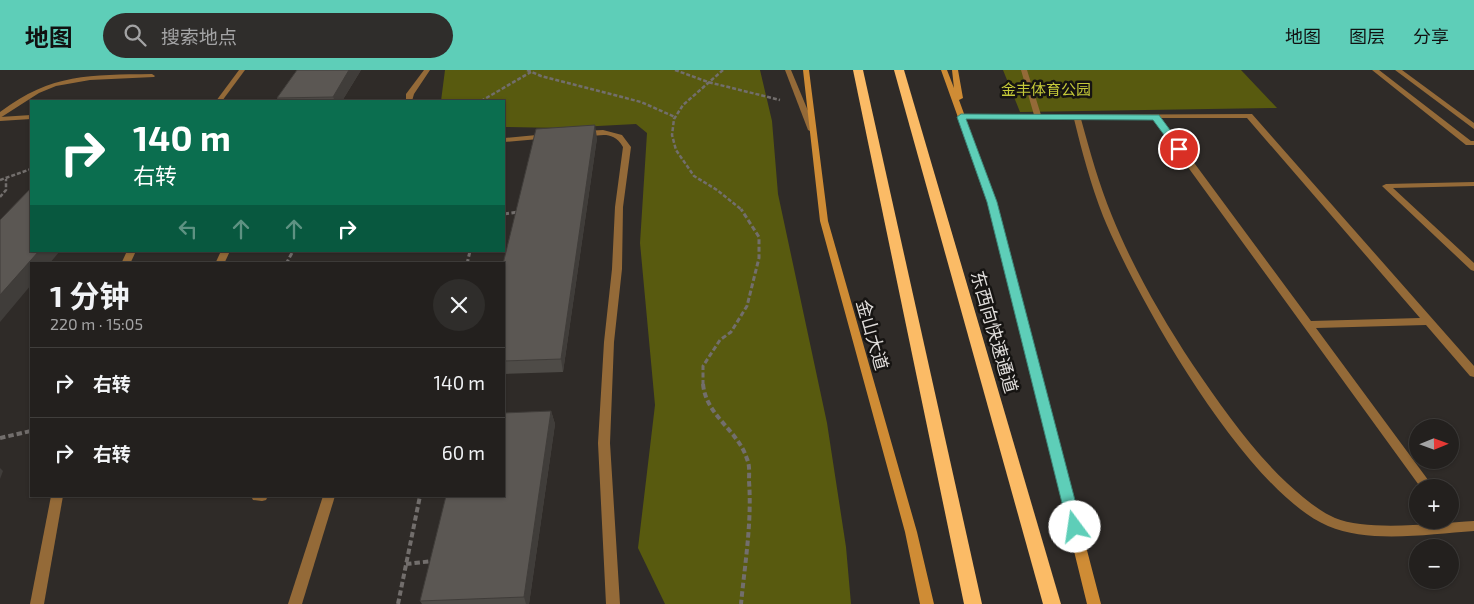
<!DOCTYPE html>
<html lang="zh">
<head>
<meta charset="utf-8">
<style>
	body { margin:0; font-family:"Exo 2","Noto Sans SC",sans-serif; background:#2f2d2b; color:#f1f3f6; height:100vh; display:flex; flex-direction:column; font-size:19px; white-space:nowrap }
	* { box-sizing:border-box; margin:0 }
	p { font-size:16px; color:#a3a3a4 }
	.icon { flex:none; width:28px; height:28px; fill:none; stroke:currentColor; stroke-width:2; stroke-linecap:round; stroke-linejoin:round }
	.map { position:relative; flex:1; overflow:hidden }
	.drawer { position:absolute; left:30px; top:192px; width:475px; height:235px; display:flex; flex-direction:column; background:#23201e; border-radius:0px; box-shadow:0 1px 4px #0004,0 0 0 1px #403e3c }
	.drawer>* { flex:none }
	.top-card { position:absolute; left:30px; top:30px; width:475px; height:152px; border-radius:0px; box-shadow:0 1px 4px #0004,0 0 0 1px #403e3c; background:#0b6e4f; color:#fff; overflow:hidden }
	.needle { width:32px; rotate:89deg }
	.buttons { position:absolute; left:1409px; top:349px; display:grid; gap:10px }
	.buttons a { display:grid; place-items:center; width:50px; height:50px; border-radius:50%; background:#23201e; box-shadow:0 1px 4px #0004,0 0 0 1px #403e3c; font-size:25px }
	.pin { position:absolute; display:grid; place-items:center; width:42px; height:42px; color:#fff; margin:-21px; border:2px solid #fff; border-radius:50%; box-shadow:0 1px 5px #0007 }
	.me { position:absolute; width:55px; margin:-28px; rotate:346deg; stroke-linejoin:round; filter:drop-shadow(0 0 4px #0008) }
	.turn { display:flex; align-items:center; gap:18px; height:105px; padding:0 20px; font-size:22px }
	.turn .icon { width:65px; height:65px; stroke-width:2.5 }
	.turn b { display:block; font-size:35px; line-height:42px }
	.lanes { display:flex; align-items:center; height:48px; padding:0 20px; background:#0003; justify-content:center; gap:25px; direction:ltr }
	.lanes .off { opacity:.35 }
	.round { display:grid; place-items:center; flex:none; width:52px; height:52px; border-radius:26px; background:#2f2d2b }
	.headline { display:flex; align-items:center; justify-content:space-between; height:85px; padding:0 20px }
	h1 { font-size:30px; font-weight:700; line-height:38px }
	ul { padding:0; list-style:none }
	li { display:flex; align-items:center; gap:15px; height:70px; padding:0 20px; border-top:1px solid #403e3c }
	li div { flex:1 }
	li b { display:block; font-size:19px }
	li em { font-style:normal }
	header { display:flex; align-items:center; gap:30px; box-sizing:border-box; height:70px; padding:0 25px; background:#5eceb8; color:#111 }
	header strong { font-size:24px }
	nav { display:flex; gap:28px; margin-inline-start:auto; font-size:18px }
	.search { width:350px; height:45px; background:#2f2d2b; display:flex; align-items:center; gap:12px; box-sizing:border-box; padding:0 18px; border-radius:28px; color:#a3a3a4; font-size:19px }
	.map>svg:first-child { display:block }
</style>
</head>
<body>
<header>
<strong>地图</strong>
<div class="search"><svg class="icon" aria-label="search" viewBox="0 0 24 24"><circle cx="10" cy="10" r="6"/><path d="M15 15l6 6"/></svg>搜索地点</div>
<nav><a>地图</a><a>图层</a><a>分享</a></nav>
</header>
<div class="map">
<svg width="1474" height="534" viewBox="0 0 1474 534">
	<rect width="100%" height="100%" fill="#2f2b28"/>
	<g fill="#585a0f">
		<path d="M445,0H760L772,51L778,124L827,353L846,477L851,534H665L638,478L655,335L640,173L647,63L636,54L560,58L504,57V31H441Z"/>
		<path d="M1003,0H1241L1277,38L1020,42Z"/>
	</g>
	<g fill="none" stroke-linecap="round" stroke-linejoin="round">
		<g stroke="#726e6c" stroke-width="2.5" stroke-dasharray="4 2" stroke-linecap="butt">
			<path d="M527,0L541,6L641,32L675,47"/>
			<path d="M675,0L708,12L780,30"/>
			<path d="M723,0L683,35L674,49L672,65L676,80L694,106L717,120L742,140"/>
			<path d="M481,31L531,2"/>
			<path d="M0,110L31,99"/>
			<path d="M0,127L6,120V109"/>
		</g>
		<g stroke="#726e6c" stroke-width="3" stroke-dasharray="5 2.5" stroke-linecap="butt">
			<path d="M504,144L519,142"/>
			<path d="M286,194L293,181"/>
			<path d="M467,194L470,181"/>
			<path d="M703,315V296L720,270L731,262L747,236L759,188V167L741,139"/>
		</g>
		<g stroke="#726e6c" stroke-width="4" stroke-dasharray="5.5 3" stroke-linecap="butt">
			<path d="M703,314C706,346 738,360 747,389C750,395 749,404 749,411C752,452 745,493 741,534"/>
			<path d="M0,368L31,361"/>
			<path d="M406,494L433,491"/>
			<path d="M398,534L420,426"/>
		</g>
		<g fill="#946a38" fill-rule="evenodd">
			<path d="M239,0H245L222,31H216Z"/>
			<path d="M424,0H430L414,24L412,31H406V24Z"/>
			<path d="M1021,0H1027L1041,45L1252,44L1474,296V307L1470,306L1426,255L1316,258L1434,418H1421L1153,49H1081C1090,82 1099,114 1112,146C1133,198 1162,248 1193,295C1221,336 1250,378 1287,413C1301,426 1317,440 1335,448C1369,462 1437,453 1474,451V461C1429,464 1370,474 1328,456C1246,421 1137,229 1103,146C1091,115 1082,82 1074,49H961L957,47L961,45H1034ZM1161,48H1247L1420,248L1311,251Z"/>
			<path d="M1372,0H1379L1471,71H1474V75H1466Z"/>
			<path d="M1395,0H1402L1474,53V59Z"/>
			<path d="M152,4L155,6L154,7L90,10L56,16L39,23L0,48V42C52,3 90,5 152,4Z"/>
			<path d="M603,60L622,65L631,77L623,137L622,199L614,272L610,373L620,534H606L598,373L604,272L612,199L615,137L623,77C610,55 593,72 580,63L584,61Z"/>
			<path d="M547,64L551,66L550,68L504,72V68Z"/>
			<path d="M1474,112V116L1393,118L1474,193V201L1471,200L1382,116L1386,114Z"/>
			<path d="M221,181H230L224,194H215Z"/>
			<path d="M251,426H268L266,430L262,431L253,430Z"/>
			<path d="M323,426H335L302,534H288Z"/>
		</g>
		<g fill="#946a38" fill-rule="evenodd">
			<path d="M31,45V49L0,51V47Z"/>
			<path d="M127,181H136L130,194H121Z"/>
			<path d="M51,426H63L44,534H30Z"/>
		</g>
		<path fill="#946a38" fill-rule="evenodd" d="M785,0H791L816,60L815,62H812L808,60Z"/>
		<g fill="#cf8c35" fill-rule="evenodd">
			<path d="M803,0H809L828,151L917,462L934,534H920L905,462L820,151Z"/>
			<path d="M941,0H947L954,18L952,0H958L963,28L959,30L996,131L1101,534H1087L988,131Z"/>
		</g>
		<g fill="#fbbb66" fill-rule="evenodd">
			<path d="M853,0H863L982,534H964Z"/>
			<path d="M894,0H904L1061,534H1043Z"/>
		</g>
	</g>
	<g fill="#4e4b47">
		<path d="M297,0H361L342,31H278L277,28Z"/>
		<path d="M597,68L563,302L504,304V194Z"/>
		<path d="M551,341L555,354L529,534H422L420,531Z"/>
	</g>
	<g fill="#403d3a">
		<path d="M349,0H361L342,31H335L333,27Z"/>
		<path d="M595,55L597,68L563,302L561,289Z"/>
		<path d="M39,181H60L49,194H31V215L0,252V225Z"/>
		<path d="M551,341L555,354L529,534H526L524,527Z"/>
		<path d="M0,398L3,401L0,409Z"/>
	</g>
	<g fill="#5b5753" stroke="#403d3a">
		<path d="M297,0H349L333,27L277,28Z"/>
		<path d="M595,55L561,289L504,291V194H503L536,59Z"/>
		<path d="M31,118V181H39L0,225V150Z"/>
		<path d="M551,341L524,527L420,531L446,426H504V343Z"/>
	</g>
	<path fill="#5eceb8" stroke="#3d8678" d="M961,44L1156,45H1159L1184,79L1176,81L1153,50L966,49L997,132L1082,457L1080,462L1075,463L1070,462L1068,457L987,132L957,47Z"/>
	<g text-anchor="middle" stroke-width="5" stroke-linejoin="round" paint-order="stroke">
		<g font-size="15" fill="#c5c939" stroke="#161412">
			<text x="1046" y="25">金丰体育公园</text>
		</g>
		<g font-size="18" fill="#dfdcda" stroke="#161412">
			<text transform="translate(994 262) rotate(74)" y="6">东西向快速通道</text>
			<text transform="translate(872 265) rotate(74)" y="6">金山大道</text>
		</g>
	</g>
</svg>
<div class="buttons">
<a><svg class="needle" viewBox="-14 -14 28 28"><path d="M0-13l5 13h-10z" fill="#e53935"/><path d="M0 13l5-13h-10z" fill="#a3a3a4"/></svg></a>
<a>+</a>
<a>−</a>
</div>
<div class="pin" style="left:1179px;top:79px;background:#d93025"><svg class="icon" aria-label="arrive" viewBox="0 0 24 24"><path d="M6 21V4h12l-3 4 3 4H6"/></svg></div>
<svg class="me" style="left:1075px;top:457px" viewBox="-20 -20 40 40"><circle r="19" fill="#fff"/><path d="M0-13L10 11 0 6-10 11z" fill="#5eceb8"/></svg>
<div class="top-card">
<div class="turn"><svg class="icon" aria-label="right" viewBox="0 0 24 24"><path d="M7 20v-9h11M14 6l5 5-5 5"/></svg><div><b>140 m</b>右转</div></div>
<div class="lanes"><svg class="icon off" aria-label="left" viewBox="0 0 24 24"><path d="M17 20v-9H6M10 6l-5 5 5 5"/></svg><svg class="icon off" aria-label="ahead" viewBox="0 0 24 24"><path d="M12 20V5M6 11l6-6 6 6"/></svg><svg class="icon off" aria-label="ahead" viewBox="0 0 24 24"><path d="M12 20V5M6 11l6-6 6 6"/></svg><svg class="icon" aria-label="right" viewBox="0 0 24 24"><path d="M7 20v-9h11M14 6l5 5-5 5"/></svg></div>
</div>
<section class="drawer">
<div class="headline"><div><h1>1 分钟</h1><p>220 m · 15:05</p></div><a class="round"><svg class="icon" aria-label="close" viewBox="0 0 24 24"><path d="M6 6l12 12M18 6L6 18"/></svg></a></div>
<ul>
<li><svg class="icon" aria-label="right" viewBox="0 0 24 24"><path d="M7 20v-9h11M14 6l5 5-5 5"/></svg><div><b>右转</b></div><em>140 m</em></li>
<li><svg class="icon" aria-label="right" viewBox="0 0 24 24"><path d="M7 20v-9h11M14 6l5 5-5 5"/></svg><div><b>右转</b></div><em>60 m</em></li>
</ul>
</section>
</div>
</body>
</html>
